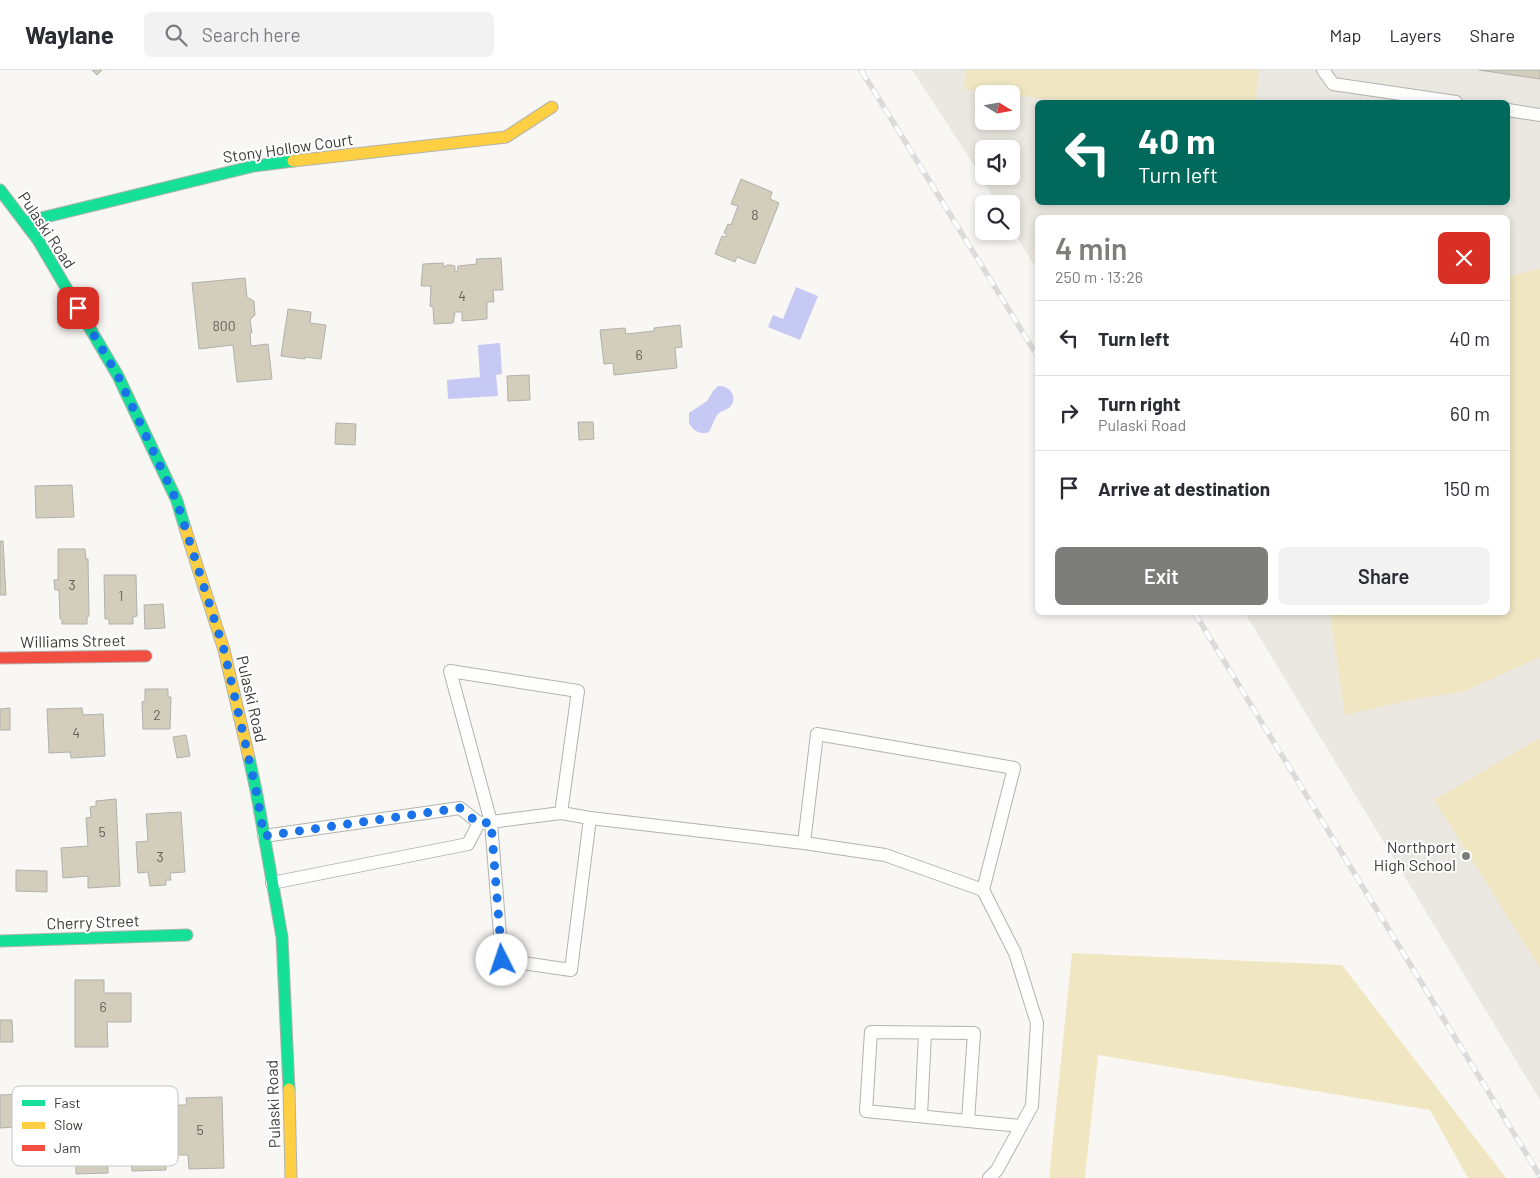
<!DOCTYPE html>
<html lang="en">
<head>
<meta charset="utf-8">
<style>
	body { margin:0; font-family:Barlow,sans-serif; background:#f2f2f3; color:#2b2b33; height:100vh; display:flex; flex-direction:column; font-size:19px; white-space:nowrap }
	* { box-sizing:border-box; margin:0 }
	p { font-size:16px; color:#7c7c81 }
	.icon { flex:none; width:28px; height:28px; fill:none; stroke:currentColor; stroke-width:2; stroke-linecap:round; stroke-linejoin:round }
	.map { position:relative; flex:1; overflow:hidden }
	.drawer { position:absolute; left:1035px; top:145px; width:475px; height:400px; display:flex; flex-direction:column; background:#fff; border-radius:8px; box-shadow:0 2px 8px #0003 }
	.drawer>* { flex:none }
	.top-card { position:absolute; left:1035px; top:30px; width:475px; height:105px; border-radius:8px; box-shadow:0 2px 8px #0003; background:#00695c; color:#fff; overflow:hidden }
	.needle { width:32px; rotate:101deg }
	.buttons { position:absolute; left:975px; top:15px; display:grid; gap:10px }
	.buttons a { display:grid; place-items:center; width:45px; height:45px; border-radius:8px; background:#fff; box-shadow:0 2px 8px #0003; font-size:25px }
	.pin { position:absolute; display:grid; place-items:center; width:42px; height:42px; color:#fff; margin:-21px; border-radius:10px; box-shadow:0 2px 8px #0006 }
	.me { position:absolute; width:55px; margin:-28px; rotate:356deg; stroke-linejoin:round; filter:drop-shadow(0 0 4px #0008) }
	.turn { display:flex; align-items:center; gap:18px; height:105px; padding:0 20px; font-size:22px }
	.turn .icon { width:65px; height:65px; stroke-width:2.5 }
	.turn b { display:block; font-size:35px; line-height:42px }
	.round { display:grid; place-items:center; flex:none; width:52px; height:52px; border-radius:8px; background:#f2f2f3 }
	.head { display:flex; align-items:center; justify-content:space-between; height:85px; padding:0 20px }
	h1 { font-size:30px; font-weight:600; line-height:38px; color:#7d7d7a }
	.cta { display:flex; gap:10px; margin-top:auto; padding:10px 20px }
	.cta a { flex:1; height:58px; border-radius:8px; background:#7d7d7a; color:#fff; font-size:20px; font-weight:600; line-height:58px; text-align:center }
	.cta a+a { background:#f2f2f3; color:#2b2b33 }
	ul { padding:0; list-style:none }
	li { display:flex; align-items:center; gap:15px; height:75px; padding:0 20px; border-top:1px solid #e1e1e2 }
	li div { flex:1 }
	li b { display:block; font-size:19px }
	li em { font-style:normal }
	header { display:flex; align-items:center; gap:30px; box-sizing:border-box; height:70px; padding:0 25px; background:#fff; border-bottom:1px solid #e1e1e2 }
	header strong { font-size:24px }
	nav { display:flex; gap:28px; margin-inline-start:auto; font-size:18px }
	.search { width:350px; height:45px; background:#f2f2f3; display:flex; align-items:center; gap:12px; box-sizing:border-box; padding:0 18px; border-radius:8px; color:#7c7c81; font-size:19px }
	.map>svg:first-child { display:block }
</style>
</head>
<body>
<header>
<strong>Waylane</strong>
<div class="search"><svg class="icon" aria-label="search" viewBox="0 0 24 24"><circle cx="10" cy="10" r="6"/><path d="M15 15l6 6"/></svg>Search here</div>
<nav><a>Map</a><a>Layers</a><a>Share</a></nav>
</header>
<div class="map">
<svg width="1540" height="1108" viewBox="0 0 1540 1108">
	<rect width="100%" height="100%" fill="#f8f7f4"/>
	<path fill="#eae8e0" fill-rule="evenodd" d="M912,0H1540V1030L1245,543L1508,542V148H1038L1037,200L1011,157V134H997L967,84ZM984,24H1011V51H984ZM1038,32H1508V132H1038ZM984,79H1011V106H984Z"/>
	<g fill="#f0e6c2">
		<path d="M966,0H1259L1255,32H1074L964,19Z"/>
		<path d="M1540,199V587L1462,622L1414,629L1345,645L1330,543L1508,542V206Z"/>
		<path d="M1540,668V898L1434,730Z"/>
		<path d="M1072,883L1342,895L1506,1108H1468L1430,1040L1098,985L1085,1108H1049Z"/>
	</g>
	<g fill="#c6c9f3">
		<path d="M796,217L818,226L800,270L768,257L773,245L783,249Z"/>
		<path d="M500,273L502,304L496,305L498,326L448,329L447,310L480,307L478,275Z"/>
		<path d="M718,316C731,315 739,329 729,338C726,340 721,341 718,344C714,349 712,357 709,362C699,365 694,361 689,353V343L707,331L713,321Z"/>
	</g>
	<g fill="#d3cebb" stroke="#b0b0ad">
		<path d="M92,0H102L97,5Z"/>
		<path d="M1479,0H1540V9Z"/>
		<path d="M741,109L772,122L770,129L779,133L755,194L737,187L735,192L715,184L722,166L726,167L727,165L724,163L728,154L731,155L738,136L731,134Z"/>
		<path d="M501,188L503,220H493L494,232H487V249L462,251V242H455L453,253L434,254L433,237L430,236L431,216H421L423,194L443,193L444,197L447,195H451L455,196V202H457L458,196L477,194L476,189Z"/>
		<path d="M245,208L247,227L254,231L255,245L250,250L252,263H250L251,276L268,274L272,309L237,312L233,275L199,279L192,213Z"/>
		<path d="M288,239L311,242L310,253L326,255L321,289L305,287V289L281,286Z"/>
		<path d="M680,255L682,277L675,278L677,298L614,305L613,293L604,294L600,260L625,258L626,264L654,261V258Z"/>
		<path d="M529,305L530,330L508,331L507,306Z"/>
		<path d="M578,352H593L594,369L579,370Z"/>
		<path d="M336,353L356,354L355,375L335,374Z"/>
		<path d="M72,415L74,447L36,448L35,416Z"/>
		<path d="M0,471H3L6,525H0Z"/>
		<path d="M58,479H85L86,489H88L89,546L87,547V554H62V549H60L59,520H55L54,510H58Z"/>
		<path d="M104,505H136L137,546L133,547V554H109V549H105Z"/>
		<path d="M163,534L165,558L145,559L144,535Z"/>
		<path d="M145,619H168V627H171L170,659H143L142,632L145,631Z"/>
		<path d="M10,638V660H0V639Z"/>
		<path d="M82,638L83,645L103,644L105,686L71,688L70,682L49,683L47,639Z"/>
		<path d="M186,665L190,686L177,688L173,667Z"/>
		<path d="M116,729L120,816L88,818V806L63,808L61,778L88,776L86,748L91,747L90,737L96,736V731Z"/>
		<path d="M181,742L185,802L170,803L171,810H166V815L150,816L148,802L138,803L136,772L148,771L146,744Z"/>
		<path d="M16,800L47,801V822L16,821Z"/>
		<path d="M75,910H104V923H131V952H107L108,977H75Z"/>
		<path d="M0,950H12L13,972H0Z"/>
		<path d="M23,1024L24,1030L34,1029L35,1045H38V1065L15,1066L14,1057L0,1058V1025Z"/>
		<path d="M222,1027L224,1098L189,1099L188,1085H177L175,1035H187L186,1028Z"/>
		<path d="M163,1028L166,1100L132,1101L131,1087L118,1088L115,1037H127V1030Z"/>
		<path d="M106,1030L108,1103L76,1104V1090H63L62,1041H75L74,1031Z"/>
	</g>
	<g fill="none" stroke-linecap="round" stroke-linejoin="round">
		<defs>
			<g id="lane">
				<path d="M1323,0L1333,14L1456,32"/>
				<path d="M1508,40L1540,45"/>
				<path d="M590,748L804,773L817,664L1014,698L983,820L885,785L804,773"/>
				<path d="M479,753L491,752L450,601L578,621L561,743L491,752L502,890L571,900L590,748L561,743"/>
				<path d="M264,766L460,738L479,753L468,774L272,813"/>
				<path d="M983,820L1015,883L1037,953L1032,1036L997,1100L989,1108"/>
				<path d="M921,1046L925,963"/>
				<path d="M968,1051L866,1041L871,962L974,963L968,1051L1021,1056"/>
			</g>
			<g id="fast">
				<path d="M0,120L38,170L118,306L177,431L185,458"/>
				<path d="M25,152L254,96L293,91"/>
				<path d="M249,688L256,720L282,867L289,1019"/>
				<path d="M0,871L187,865"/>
			</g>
			<g id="slow">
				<path d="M293,91L506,67L552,37"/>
				<path d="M185,458L224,580L249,688"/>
				<path d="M289,1019L291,1108"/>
			</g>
			<path id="jam" d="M0,588L146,586"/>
		</defs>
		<use href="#lane" stroke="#b2b2af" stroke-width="14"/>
		<use href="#fast" stroke="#b2b2af" stroke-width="13"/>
		<use href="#slow" stroke="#b2b2af" stroke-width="13"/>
		<use href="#jam" stroke="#b2b2af" stroke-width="13"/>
		<use href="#lane" stroke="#fefefd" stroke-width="12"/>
		<use href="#fast" stroke="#16e098" stroke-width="11"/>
		<use href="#slow" stroke="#ffcf43" stroke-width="11"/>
		<use href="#jam" stroke="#f24e42" stroke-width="11"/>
		<defs>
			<g id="rail">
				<path d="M861,0L1038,287"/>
				<path d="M1194,542L1540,1106"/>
			</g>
		</defs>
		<use href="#rail" stroke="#dbdbda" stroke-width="5.5"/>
		<use href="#rail" stroke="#fff" stroke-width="4" stroke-dasharray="11" stroke-linecap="butt"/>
	</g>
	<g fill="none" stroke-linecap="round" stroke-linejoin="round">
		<path stroke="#1a73e8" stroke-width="9" stroke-dasharray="0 16.2" d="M78,238L118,306L177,432L224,580L256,720L264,766L460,738L479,754L491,752L502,890"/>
	</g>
	<circle fill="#7d7d7a" stroke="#fff" stroke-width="2" cx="1466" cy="786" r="5"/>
	<g text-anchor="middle" stroke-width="4" stroke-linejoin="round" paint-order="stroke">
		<g font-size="14" fill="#61605a">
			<text x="755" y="150">8</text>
			<text x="462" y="231">4</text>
			<text x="224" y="261">800</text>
			<text x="639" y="290">6</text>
			<text x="72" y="520">3</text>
			<text x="121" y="531">1</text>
			<text x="157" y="650">2</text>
			<text x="76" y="668">4</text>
			<text x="102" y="767">5</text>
			<text x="160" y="792">3</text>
			<text x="103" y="942">6</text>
			<text x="200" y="1065">5</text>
		</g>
		<g font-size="16" fill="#3b3b39" stroke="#fff">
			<text transform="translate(288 78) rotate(-8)" y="6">Stony Hollow Court</text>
			<text transform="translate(47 160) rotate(56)" y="6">Pulaski Road</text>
			<text transform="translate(73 571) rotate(-1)" y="6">Williams Street</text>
			<text transform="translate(252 629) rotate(77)" y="6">Pulaski Road</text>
			<text transform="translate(93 852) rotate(-2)" y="6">Cherry Street</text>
			<text transform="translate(273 1034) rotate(-92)" y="6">Pulaski Road</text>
		</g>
		<g font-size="16" fill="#3b3b39" stroke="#fff" text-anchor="end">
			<text x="1456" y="783">Northport<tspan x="1456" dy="18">High School</tspan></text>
		</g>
	</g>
	<rect x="12" y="1016" width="166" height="80" rx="8" fill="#fff" stroke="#c4c4c4" stroke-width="1"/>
	<rect x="22" y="1030" width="23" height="6" fill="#16e098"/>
	<rect x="22" y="1052" width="23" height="7" fill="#ffcf43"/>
	<rect x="22" y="1075" width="23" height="6" fill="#f24e42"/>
	<g font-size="14" fill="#3b3b39">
		<text x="54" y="1038">Fast</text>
		<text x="54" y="1060">Slow</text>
		<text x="54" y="1083">Jam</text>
	</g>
</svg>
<div class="buttons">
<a><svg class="needle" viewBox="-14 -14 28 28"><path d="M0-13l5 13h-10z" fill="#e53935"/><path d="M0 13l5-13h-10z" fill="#7c7c81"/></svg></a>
<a><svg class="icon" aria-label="sound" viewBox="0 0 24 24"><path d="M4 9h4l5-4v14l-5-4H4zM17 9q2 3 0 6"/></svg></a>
<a><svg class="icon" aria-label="search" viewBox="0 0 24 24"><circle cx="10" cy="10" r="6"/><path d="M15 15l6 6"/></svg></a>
</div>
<div class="pin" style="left:78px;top:238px;background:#d93025"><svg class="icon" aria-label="arrive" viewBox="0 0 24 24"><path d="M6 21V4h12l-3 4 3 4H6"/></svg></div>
<svg class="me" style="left:502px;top:890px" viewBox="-20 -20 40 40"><circle r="19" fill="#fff"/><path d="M0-13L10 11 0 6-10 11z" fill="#1a73e8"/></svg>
<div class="top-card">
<div class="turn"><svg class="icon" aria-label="left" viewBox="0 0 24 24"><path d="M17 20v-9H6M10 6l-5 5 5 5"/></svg><div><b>40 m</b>Turn left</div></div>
</div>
<section class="drawer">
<div class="head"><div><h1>4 min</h1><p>250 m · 13:26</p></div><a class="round" style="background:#d93025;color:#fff"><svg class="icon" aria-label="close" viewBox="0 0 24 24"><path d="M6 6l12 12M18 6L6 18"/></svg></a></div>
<ul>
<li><svg class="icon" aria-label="left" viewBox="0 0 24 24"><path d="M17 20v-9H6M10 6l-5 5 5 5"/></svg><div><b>Turn left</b></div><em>40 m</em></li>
<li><svg class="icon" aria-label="right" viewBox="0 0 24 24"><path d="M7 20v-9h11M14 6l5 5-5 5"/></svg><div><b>Turn right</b><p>Pulaski Road</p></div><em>60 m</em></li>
<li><svg class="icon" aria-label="arrive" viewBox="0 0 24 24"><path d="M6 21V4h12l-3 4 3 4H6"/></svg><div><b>Arrive at destination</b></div><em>150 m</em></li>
</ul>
<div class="cta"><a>Exit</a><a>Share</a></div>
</section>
</div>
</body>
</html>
